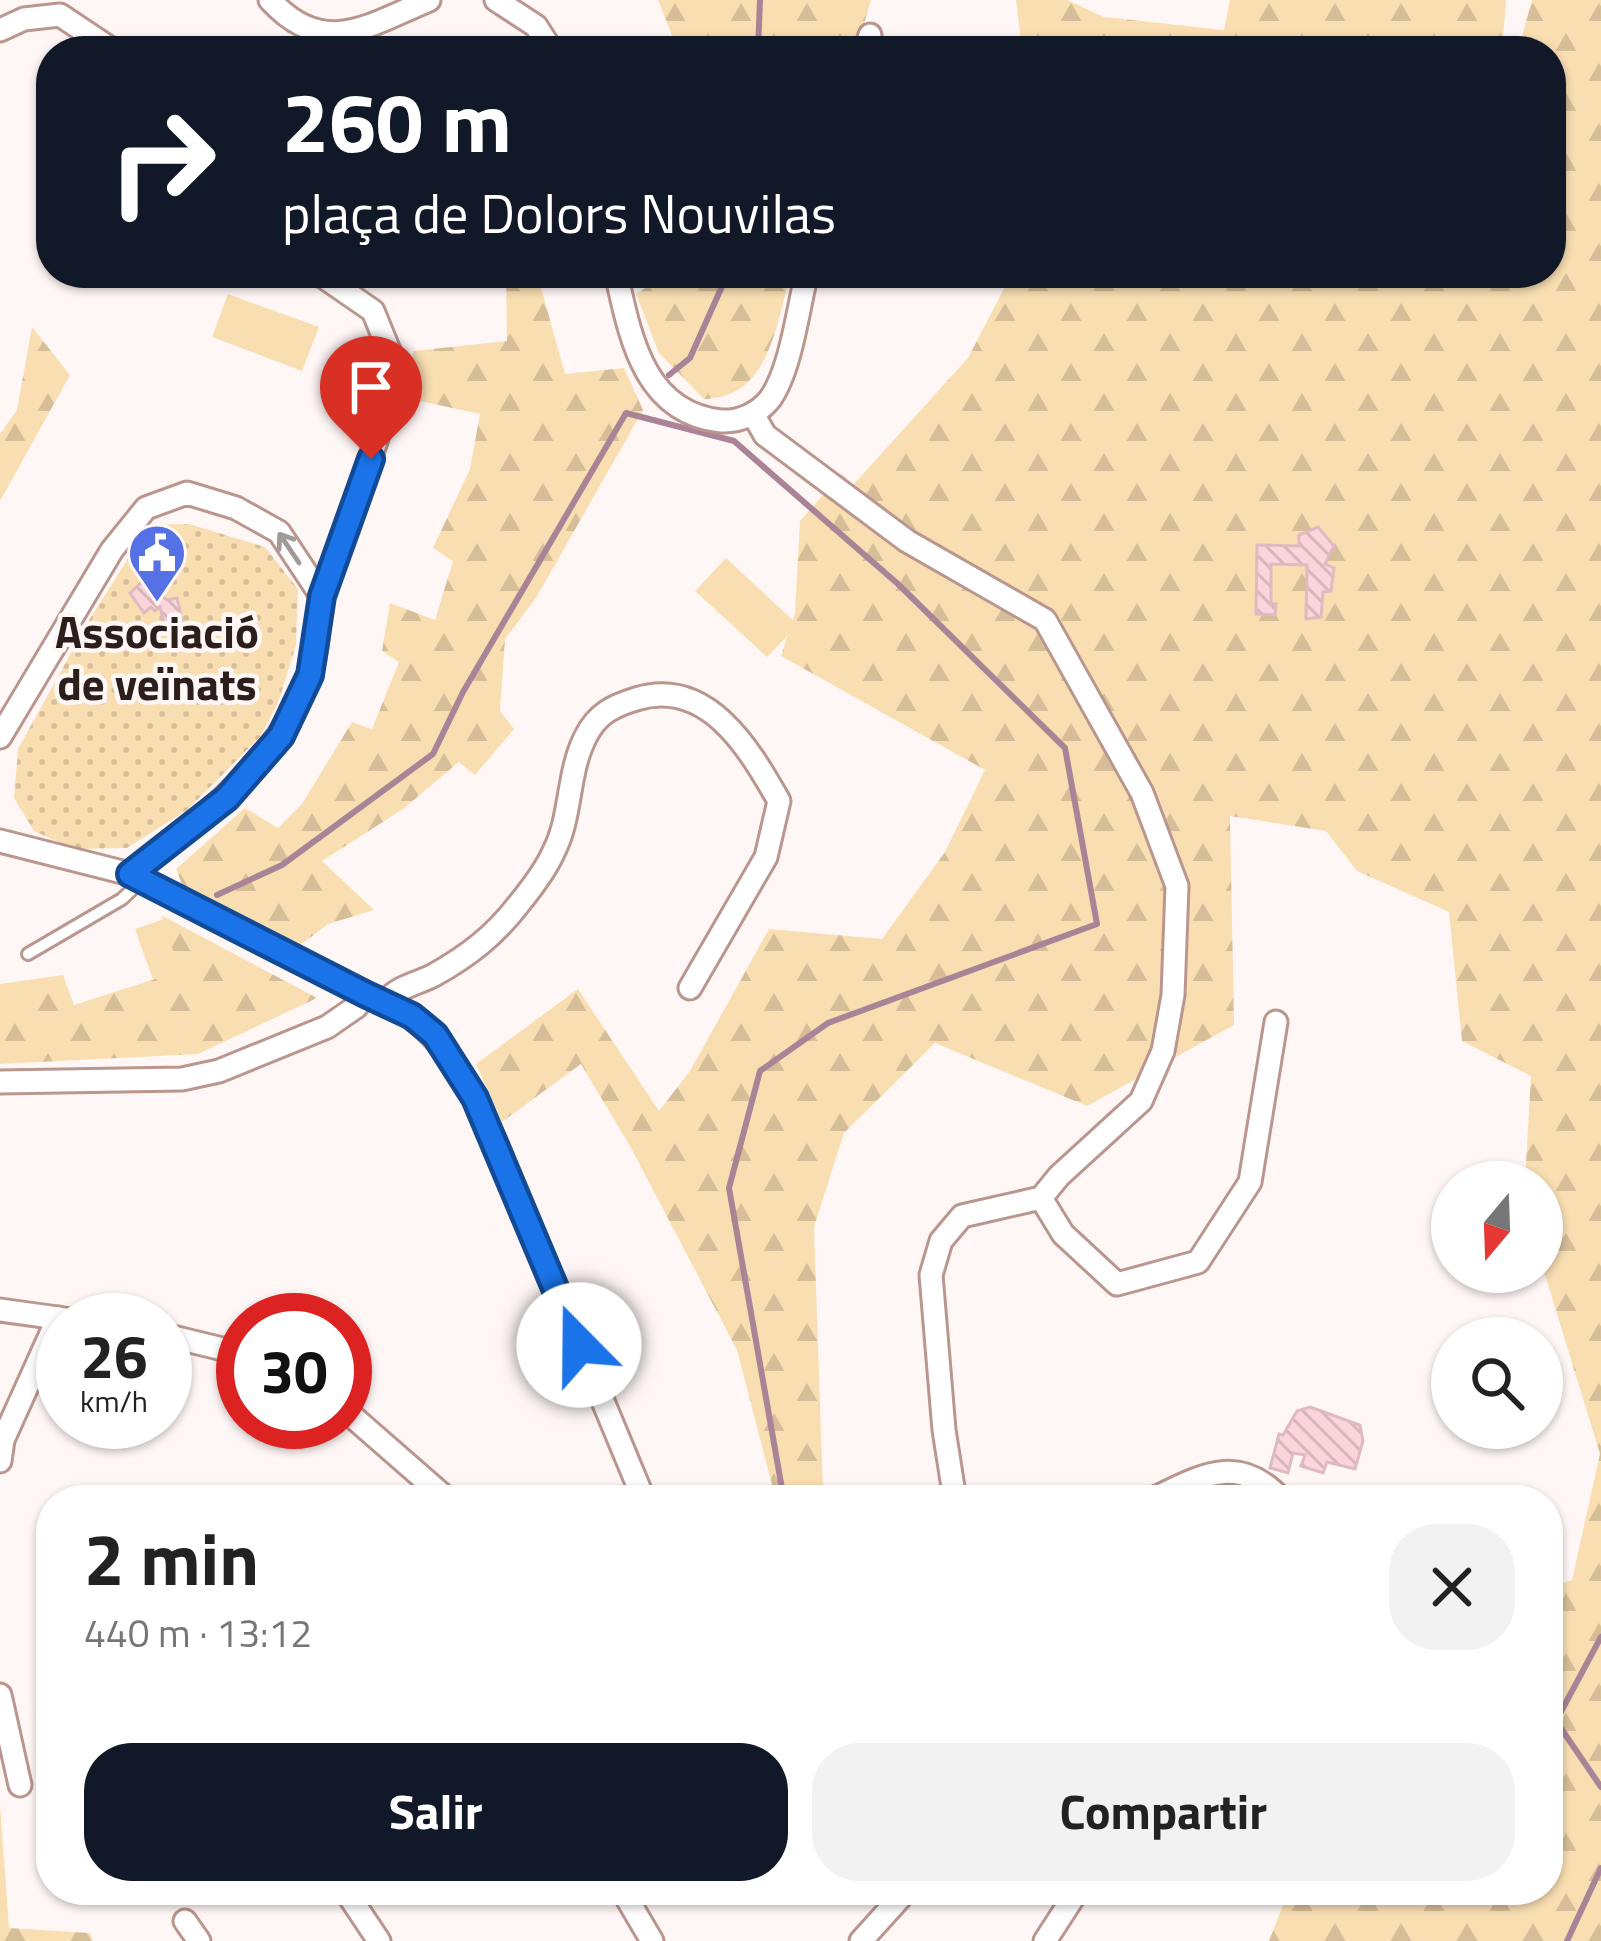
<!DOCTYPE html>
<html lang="es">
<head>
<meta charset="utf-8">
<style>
	body { margin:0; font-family:"Titillium Web",sans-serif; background:#f2f2f2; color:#222; height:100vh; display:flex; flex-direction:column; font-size:45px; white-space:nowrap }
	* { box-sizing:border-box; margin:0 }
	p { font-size:39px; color:#767676 }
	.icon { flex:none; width:66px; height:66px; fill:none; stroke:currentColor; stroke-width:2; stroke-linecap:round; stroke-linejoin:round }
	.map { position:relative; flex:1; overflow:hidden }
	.panel { position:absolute; left:36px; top:1485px; width:1527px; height:420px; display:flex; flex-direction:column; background:#fff; border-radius:48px; box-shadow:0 3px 9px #0004 }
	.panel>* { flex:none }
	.hud { position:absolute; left:36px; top:36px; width:1530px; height:252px; border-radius:48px; box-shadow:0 3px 9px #0004; background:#111827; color:#fff; overflow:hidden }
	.needle { width:78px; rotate:199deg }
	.controls { position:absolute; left:1431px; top:1161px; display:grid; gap:24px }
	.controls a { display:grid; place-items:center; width:132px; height:132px; border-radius:50%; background:#fff; box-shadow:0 3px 9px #0004; font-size:60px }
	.speed { position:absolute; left:36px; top:1293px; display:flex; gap:24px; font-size:60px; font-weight:700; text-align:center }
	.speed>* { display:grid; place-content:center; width:156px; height:156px; border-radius:50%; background:#fff; box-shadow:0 3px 9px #0004; line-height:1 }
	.speed small { font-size:30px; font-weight:400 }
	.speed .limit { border:18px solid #d22; background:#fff; color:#111 }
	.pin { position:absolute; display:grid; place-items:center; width:102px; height:102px; color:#fff; margin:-123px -51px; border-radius:50% 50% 50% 0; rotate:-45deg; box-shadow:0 0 12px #0007 }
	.pin .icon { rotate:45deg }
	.me { position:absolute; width:132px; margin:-66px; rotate:338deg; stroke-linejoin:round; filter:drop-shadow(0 0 9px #0008) }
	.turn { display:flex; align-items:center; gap:42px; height:252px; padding:0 48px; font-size:54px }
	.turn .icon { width:156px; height:156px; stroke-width:2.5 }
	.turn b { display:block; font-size:84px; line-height:102px }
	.round { display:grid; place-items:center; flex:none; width:126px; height:126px; border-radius:48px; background:#f2f2f2 }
	.summary { display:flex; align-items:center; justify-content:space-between; height:204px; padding:0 48px }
	h1 { font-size:72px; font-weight:700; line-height:90px }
	.button { display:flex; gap:24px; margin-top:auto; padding:24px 48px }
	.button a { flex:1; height:138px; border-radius:48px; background:#111827; color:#fff; font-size:48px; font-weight:700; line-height:138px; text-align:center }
	.button a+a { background:#f2f2f2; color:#222 }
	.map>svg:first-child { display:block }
</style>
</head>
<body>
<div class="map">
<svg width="1601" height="1941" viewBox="0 0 1601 1941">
	<defs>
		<pattern id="forest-firs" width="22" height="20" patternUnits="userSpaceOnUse" patternTransform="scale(3)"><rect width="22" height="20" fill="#f9deb2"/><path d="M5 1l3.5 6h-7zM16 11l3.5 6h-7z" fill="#d6be98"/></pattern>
		<pattern id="park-dots" width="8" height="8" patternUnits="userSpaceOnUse" patternTransform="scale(3)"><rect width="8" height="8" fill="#f9deb2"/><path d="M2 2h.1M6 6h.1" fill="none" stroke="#d6be98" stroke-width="1.8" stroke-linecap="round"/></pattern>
		<pattern id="building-back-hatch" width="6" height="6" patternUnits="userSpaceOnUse" patternTransform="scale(3)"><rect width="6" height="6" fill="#fbd5db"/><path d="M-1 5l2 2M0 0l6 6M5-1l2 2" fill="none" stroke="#d7b6bb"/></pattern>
	</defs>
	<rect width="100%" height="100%" fill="#fff7f5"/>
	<g fill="#f9deb2">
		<path d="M228,294L319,327L302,371L212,337Z"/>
		<path d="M726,558L798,625L767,657L695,591Z"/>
		<path d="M164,919L181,971L153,980L135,929Z"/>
	</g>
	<g fill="url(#forest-firs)">
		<path d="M658,0H871L856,51H678Z"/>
		<path d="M1016,0H1067L1104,17L1224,30L1230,0H1506L1502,51H1022Z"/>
		<path d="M1532,0H1601V1941H1269L1289,1890H1548V1588L1572,1580L1600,1454L1542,1265V1182H1525L1531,1076L1462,1041L1449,912L1357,871L1326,831L1230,816L1234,1025L1087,1106L935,1043L844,1133L814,1227L823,1493L865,1500H776L737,1350L631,1148L581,1064L502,1122L476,1064L578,989L659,1111L690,1071L769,929L882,939L945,852L985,770L781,656L795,613L800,521L842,474L853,485L968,358L1012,273H1551V51H1518Z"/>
		<path d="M506,273H537L565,374L624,368L643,410L536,598L505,639L500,711L514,729L475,775L459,762L403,809L322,861L374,910L328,924L295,949L183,887L176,869L245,808L278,828L302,804L352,722L372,729L399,662L382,651L390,603L435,620L453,561L433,548L470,469L480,414L411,399L413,351L507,341Z"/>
		<path d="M668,273H791C776,324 770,398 704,399L659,353L636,294Z"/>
		<path d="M32,327L70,375L0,501V434L17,410Z"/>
		<path d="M161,915L317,998L198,1054L0,1064V984L63,975L74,1005L180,971Z"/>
		<path d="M0,1805L9,1928L90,1933L93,1941H0Z"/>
	</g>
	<path fill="url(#park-dots)" d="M189,524L265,547L298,589L296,645L278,703L260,737L187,810L127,848L74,849L34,831L14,798L18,749L88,622L149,525Z"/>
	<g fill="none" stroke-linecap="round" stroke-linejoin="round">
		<g stroke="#aa8397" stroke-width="6">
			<path d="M758,51L760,0"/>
			<path d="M669,375L690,358L728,273"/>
			<path d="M217,895L282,865L433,754L463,692L626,413L734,441L898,584L1065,748L1097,924L828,1023L760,1071L729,1188L784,1500"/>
			<path d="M1601,1637L1556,1721L1601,1787"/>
			<path d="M1567,1941L1601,1868"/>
		</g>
	</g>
	<g fill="url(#building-back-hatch)" stroke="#dfbac0" stroke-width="3">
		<path d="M1318,527L1334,546L1325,564L1334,568L1331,591L1323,592L1321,617L1306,619L1307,565L1271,564V604H1276L1275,615L1256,614L1257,545L1299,546V535Z"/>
		<path d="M143,581L167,600L177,598L182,620L164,624L160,607L155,611L151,607L144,613L130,593Z"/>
		<path d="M1310,1407L1360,1425L1363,1441L1355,1469L1327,1462L1323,1473L1301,1466L1305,1455L1293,1453L1288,1473L1270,1468L1279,1434L1283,1435L1297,1411Z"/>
	</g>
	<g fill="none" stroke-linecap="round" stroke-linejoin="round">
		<defs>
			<path id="lane" d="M28,954L122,899L141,881"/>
			<g id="street">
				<path d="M270,0C324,59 369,25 429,0"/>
				<path d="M496,0L536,26L552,51"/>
				<path d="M0,30L24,19L60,15L114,51"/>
				<path d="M865,51L870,35"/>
				<path d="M318,273L373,311L399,375L322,597"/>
				<path d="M616,273C630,335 643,413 721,421C739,422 758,414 770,399C791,370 798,308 807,273"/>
				<path d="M753,414L765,435L907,541L1045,620L1142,793L1177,886L1173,995L1163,1051L1141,1101L1059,1176L1041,1198L962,1216L941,1241L931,1275L944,1430L955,1500"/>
				<path d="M0,737L112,550L146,508L187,493L236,508L279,532L322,597C318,623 318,654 308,679C275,767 201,818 130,874"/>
				<path d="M0,841L130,874L365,994C438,1018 464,1076 495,1141L644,1500"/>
				<path d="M386,1001C399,986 417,984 434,975C468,956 494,936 518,905C531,889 546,870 554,851C572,816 567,772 586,736C597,714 613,706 636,699C707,677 749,748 779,801L766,857L690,988"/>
				<path d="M0,1082L182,1079L219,1071L327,1027L356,1007L365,994"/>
				<path d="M1041,1198L1063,1234L1117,1284L1198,1262L1250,1182L1276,1022"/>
				<path d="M0,1310L72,1320"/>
				<path d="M165,1335L243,1354"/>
				<path d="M345,1410L448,1500"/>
				<path d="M0,1461L3,1440L58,1318"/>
				<path d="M1151,1500C1201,1476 1238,1452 1282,1500"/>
				<path d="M0,1695L20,1785"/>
				<path d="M345,1890L379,1941"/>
				<path d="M622,1890L652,1941"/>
				<path d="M185,1921L199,1941"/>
				<path d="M861,1941L907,1890"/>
				<path d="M1045,1941L1078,1890"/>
			</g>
		</defs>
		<use href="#lane" stroke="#ba968f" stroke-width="16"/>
		<use href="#street" stroke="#ba968f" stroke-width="27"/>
		<use href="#lane" stroke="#fff" stroke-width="10"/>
		<use href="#street" stroke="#fff" stroke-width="21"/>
	</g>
	<defs><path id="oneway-shaft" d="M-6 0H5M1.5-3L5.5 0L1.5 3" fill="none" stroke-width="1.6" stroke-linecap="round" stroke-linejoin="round" transform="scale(3)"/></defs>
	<use stroke="#a09a98" href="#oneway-shaft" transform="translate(289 548) rotate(-124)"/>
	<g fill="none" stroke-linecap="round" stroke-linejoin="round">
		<defs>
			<path id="route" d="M371,459L322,596L310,675L281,736L227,798L130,874L365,994L412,1016L435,1035L475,1098L579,1345"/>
		</defs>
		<use href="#route" stroke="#114b97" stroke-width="30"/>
		<use href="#route" stroke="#1a73e8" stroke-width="21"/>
	</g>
	<defs>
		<symbol id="civic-pin" viewBox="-11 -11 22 30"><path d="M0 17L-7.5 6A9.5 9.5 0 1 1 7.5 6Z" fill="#5670e5" stroke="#fff7f5"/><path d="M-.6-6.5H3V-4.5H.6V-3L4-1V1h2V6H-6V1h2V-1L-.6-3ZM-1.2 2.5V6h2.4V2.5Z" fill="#fff"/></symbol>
	</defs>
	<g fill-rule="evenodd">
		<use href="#civic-pin" x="124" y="520" width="66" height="90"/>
	</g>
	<g text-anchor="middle" stroke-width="9" stroke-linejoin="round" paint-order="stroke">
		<g font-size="45" font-weight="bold" fill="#2b1e1b" stroke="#fff7f5">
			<text x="157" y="648">Associació<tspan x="157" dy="52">de veïnats</tspan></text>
		</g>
	</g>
</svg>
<div class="controls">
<a><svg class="needle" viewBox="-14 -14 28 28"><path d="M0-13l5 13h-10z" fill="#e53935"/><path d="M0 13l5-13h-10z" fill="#767676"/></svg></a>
<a><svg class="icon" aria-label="search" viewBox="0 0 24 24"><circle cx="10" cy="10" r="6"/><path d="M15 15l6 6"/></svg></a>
</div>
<div class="speed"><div>26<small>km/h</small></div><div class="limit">30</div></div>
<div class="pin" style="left:371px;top:459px;background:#d93025"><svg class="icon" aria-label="arrive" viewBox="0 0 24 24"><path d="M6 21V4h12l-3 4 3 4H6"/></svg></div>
<svg class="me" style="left:579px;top:1345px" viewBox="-20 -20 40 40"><circle r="19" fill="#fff"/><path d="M0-13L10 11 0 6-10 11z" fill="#1a73e8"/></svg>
<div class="hud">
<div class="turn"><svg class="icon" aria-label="right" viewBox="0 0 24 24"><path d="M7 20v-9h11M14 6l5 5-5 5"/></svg><div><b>260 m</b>plaça de Dolors Nouvilas</div></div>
</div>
<section class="panel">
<div class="summary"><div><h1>2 min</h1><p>440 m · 13:12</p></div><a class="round"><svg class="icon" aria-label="close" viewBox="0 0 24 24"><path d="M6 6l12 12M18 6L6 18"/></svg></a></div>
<div class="button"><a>Salir</a><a>Compartir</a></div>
</section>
</div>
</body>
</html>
